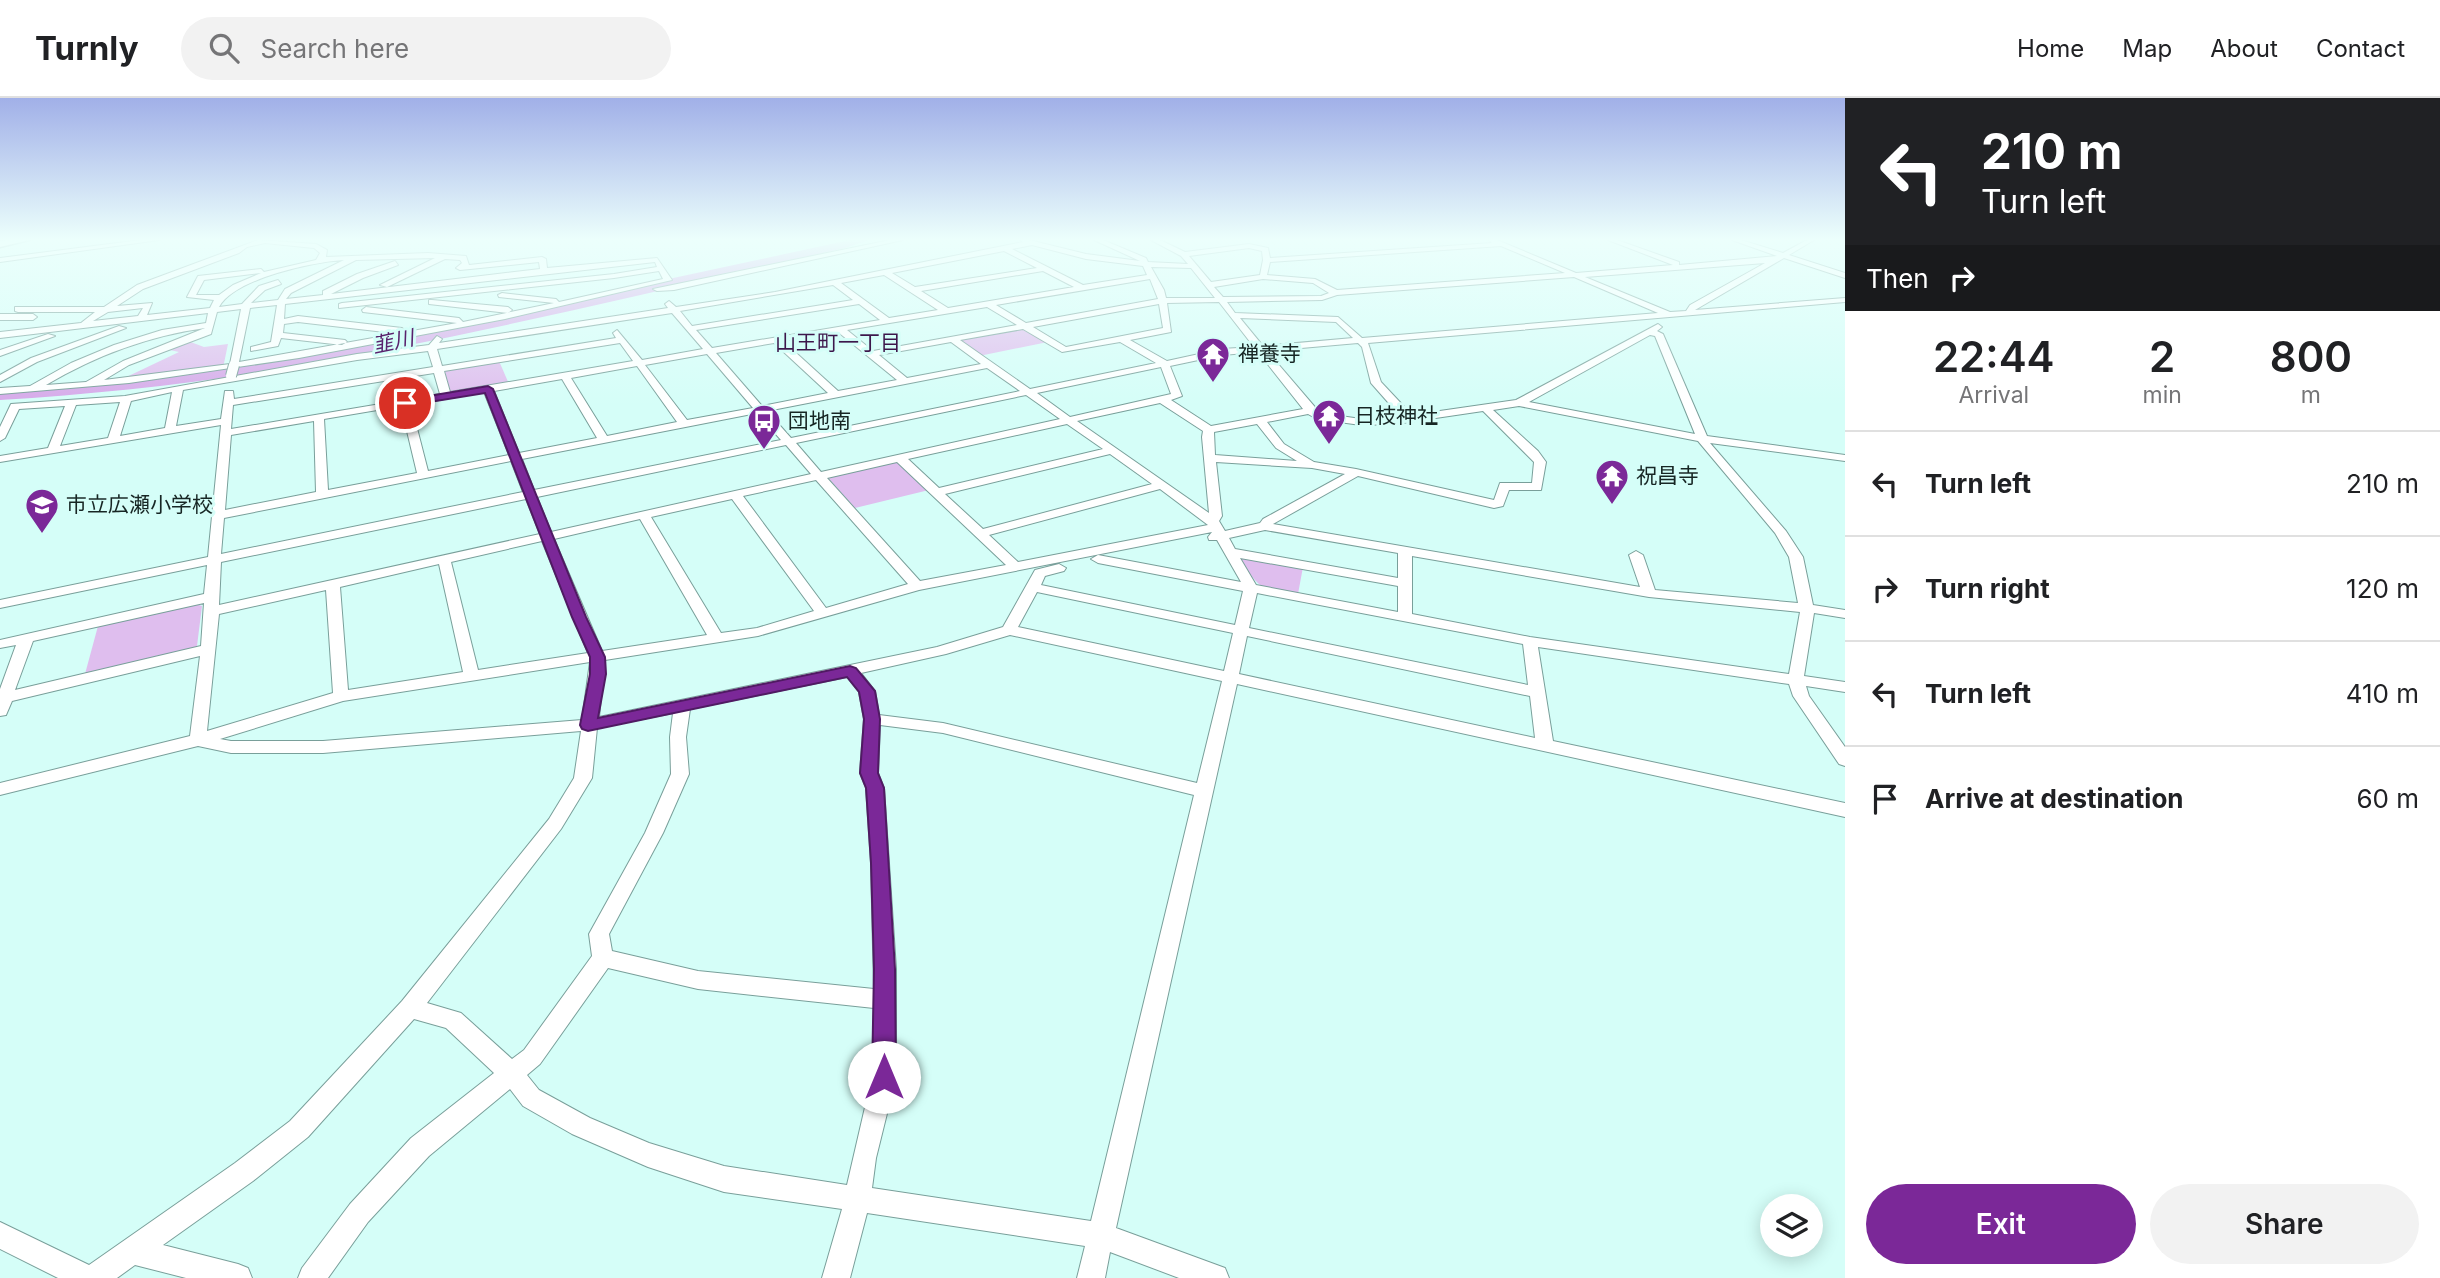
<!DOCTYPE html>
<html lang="en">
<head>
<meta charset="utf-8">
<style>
	body { margin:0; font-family:Inter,"Noto Sans JP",sans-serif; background:#f2f2f2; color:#202124; height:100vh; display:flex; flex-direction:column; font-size:26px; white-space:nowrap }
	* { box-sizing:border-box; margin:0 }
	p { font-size:23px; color:#757577 }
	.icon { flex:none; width:38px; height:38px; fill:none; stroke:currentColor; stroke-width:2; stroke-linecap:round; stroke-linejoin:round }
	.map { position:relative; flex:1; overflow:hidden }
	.panel { display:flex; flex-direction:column; background:#fff; width:595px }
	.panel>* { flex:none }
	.banner { background:#202124; color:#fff; overflow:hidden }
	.fabs { position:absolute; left:1760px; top:1096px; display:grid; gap:14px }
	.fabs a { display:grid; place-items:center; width:63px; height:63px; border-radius:50%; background:#fff; box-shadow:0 4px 18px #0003; font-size:35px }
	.pin { position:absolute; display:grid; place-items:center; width:60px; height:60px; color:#fff; margin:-30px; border:4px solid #fff; border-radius:50%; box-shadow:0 2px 7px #0007 }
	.me { position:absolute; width:77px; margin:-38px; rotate:0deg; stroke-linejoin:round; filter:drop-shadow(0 0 5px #0008) }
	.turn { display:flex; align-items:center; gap:24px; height:147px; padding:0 21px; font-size:32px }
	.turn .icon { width:91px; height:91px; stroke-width:2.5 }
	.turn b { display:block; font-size:49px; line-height:60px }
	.then { display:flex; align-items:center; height:66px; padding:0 21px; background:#0003; gap:14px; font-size:26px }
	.eta { display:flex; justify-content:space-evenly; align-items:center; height:119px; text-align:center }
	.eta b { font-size:42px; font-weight:600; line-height:49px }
	.button { display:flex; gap:14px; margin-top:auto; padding:14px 21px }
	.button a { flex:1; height:80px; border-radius:42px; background:#7b2898; color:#fff; font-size:28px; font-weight:600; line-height:80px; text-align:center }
	.button a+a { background:#f2f2f2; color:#202124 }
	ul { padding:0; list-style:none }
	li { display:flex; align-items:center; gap:21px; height:105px; padding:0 21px; border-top:2px solid #e0e0e0 }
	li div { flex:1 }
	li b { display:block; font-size:26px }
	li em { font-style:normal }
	header { display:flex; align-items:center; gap:42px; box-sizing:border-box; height:98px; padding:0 35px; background:#fff; border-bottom:2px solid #e0e0e0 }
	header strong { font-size:33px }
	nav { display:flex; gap:38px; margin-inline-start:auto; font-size:24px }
	.search { width:490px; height:63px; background:#f2f2f2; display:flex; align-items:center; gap:18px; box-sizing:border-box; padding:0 24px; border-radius:38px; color:#757577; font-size:26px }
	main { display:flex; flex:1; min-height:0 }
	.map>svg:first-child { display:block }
</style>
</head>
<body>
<header>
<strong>Turnly</strong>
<div class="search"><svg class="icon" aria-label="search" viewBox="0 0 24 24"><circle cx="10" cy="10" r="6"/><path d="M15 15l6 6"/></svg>Search here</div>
<nav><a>Home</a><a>Map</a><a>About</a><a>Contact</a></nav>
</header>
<main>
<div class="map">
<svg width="1845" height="1180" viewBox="0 0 1845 1180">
	<rect width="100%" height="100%" fill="#d5fef8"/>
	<g fill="#dfbeee">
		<path d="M1022,230L1048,244L979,258L958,243Z"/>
		<path d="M188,243L204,249L228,246L223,270L118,283L179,254L165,251Z"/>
		<path d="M499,263L509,286L450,295L444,273Z"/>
		<path d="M893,364H901L929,392L855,410L828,380Z"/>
		<path d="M1248,459L1303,469L1298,496C1262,490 1260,494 1241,461Z"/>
		<path d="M196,506L202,508L197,548L191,552L85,576L98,528Z"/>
	</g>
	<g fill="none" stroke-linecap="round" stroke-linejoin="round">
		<path fill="#d6a9e9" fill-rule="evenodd" d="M850,142H869L845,150C655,193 466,240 274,272C183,287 92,296 0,302V292L182,276L362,247Z"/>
		<defs>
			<g id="minor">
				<path d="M141,142H159L0,164V160Z"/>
				<path d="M258,142L316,146L327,152L326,159L428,155L466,158L469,167L542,159L546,161L547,170L657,160L672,182L505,221L299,260L129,285L0,296V290L30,288L71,265L114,247L162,232L206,225L208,215L0,240V234L81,225L95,214H18L15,213V209H104L137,187ZM265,145L314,150L320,155L316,162L264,174L261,171L198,178L187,199L214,202L210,210L147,217L152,205L117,208L143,191L239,155L247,149ZM435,160L380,187L387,189L445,161L460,162L462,165L456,170L460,172L539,164L540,171L331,196L363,180L398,167L395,163L357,176L323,193V197L286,201L291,195L356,162ZM344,162L285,191L278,202L251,205L265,192L281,186L278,182L259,188L242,206L219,209C235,180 314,164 344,162ZM655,164L657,169L614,176L342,205L339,206V210L614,180L659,173L663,181L559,204L556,201L502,195L498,197L499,199L554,205L463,224L459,220L366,209L362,212L363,214L457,225L239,264L250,210L277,207L271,244L251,249V253L278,248L281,240L342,247L347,244L345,242L283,235L284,226L298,224L402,236L406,233L402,230L298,218L284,221L285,206ZM261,175L233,187L219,197H196L204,182ZM143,210L138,218L93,223L108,214ZM241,211L230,266L104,282L129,267L211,236L217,214ZM205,230L123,263L86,284L46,287C95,258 148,238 205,230Z"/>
				<path d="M890,142H903L674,192L657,193L653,191Z"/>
				<path d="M1020,142H1029L1086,156L1140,163L1094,142H1103L1146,160L1148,164L1188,166L1181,158L1151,142H1160L1185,154L1249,146L1268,150L1270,160L1492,145L1489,142H1497L1576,175L1673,167L1608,142H1617L1679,164V167L1777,158L1732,142H1741L1783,155L1807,142H1814L1789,157L1845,175V180L1784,160L1695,212L1845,200V204L1368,245L1381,284L1412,317L1516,302L1658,226L1662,229L1657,233L1663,236L1707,338L1845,357V363L1710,345L1786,433L1803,459L1813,507L1845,512V520L1814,515L1804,578L1845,584V594L1806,588L1809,598L1845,649V668L1839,666L1793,598L1789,586L1538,549L1553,643L1845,705V719L1237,586L1116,1130L1225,1170L1229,1180H1179L1110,1154L1105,1180H1077L1085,1148L867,1115L850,1180H822L842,1111L724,1094L648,1069L572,1036L523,1008L510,991L429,1058L368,1124L328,1180H298L302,1170L350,1106L411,1040L494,975L446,930L414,921L308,1039L253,1083L163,1147L238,1166L248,1170L252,1180H186L135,1167L117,1180H58L0,1151V1124L89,1167L235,1065L290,1023L402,903L549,721L574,680L581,633L323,655H231L198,648L0,697V685L190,638L200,558L12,603L6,617L0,618V591L16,547L0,550V542L204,496L207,467L0,510V502L208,459L221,327L0,364V358L48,350L65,308L19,311L5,340L0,343V329L11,306L125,298L357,256L429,247L437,238L442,241L439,245L668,210L665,206L669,203L676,209L775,194L1023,144ZM1032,147L1086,161L1143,168L1147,177L1083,187L1012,151ZM1501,148L1565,175L1337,192L1315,181L1267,177L1270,164ZM1249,150L1262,153L1263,162L1260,177L1211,184L1189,158ZM1004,153L1037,170L915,189L892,175ZM1765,165L1690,207L1686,213L1670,214L1585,179ZM1151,169L1191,170L1215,200H1166L1164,192ZM1043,173L1074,189L948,210L921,193ZM884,177L938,212L889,220L841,185ZM1574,179L1658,215L1362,240L1338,219L1235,215L1227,204L1322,202L1337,197ZM1150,181L1158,201L1026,225L996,207ZM1263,181L1313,185L1329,195L1321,198L1223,199L1214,189ZM833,187L853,202L692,228L680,213ZM1219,204L1254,249L1222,251L1167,263L1130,242L1171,234L1167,205ZM859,206L880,222L712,250L696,232ZM1159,206L1163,230L1066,249L1033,229ZM987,209L1017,227L873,253L847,232ZM672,215L703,251L642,262L617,232L613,235L616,240L442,268L437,251ZM1240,220L1336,224L1353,240L1263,248ZM1023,231L1062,254L1120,244L1156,265L1030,291L960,242ZM838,234L897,282L838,293L783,243ZM1650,237L1655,238L1695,336L1529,304ZM951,244L981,266L907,280L879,257ZM620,245L633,263L450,294L444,273ZM774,245L828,295L762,308L716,255ZM1358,245L1362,249L1371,285L1401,319L1361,321L1320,315L1267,253ZM428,253L433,269L234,301L233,293H225L221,321L176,328L183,292L357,262ZM1258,254L1303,311L1211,328L1171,302L1182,298L1170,268L1222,257ZM707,256L753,310L687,322L645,267ZM637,268L677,324L607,338L571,280ZM1161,269L1171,296L1070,319L1037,295ZM987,270L1020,293L791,340L767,313ZM434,275L440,296L231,331L233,307ZM562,281L597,340L519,355L494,293ZM172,294L165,330L120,338L131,303ZM484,294L509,357L428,373L411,307ZM1026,297L1060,321L821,374L796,345ZM120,304L108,340L60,348L76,307ZM1160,305L1203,333L1202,339L1209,415L1077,323ZM401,308L417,375L328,392L324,321ZM1519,308L1698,343L1775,435L1789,459L1798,505L1655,492L1643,457L1636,453L1629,457L1640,489L1273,426L1358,378L1494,410L1503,408L1509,392H1541L1546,364L1538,353L1493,312ZM1483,313L1534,364L1532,385H1500L1494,402L1356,371L1314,364L1284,346L1267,324L1308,316L1317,321L1361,327L1395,326ZM757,315L781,342L534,392L522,361ZM314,323L316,394L225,412L231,337ZM1067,326L1103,351L939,390L908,361ZM1257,326L1276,350L1297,363L1215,357L1214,334ZM786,347L811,376L551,434L537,399ZM1110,356L1152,386L983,431L945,396ZM511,363L523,394L221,456L224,420ZM897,364L1006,467L920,483L827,380ZM1216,364L1312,370L1345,376L1263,421L1260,425L1225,433L1219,423L1222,418ZM816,382L908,486L826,510L743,398ZM1160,391L1208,427L1018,464L989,437ZM526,401L540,436L219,507L221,464ZM732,401L814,513L757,530L721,535L651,419ZM640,421L707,537L602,553L554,441ZM1265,432L1398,455V480L1235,451L1229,440ZM1212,434L1208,439L1209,442H1217L1241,484L1098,457L1091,461L1098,465L1243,493L1235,527L1041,487L1045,478L1064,473L1066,470L1059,466L1035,472L1003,529L937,549L599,619L605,562L758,538L919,492ZM542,443L588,555L478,572L451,464ZM1412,458L1649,499L1800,514L1789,576L1530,539L1412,516ZM1240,460L1398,488V514L1256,487ZM439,466L463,574L348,592L340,489ZM326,492L333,595L207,633L219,516ZM1037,494L1233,535L1224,573L1018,529ZM1257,495L1523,546L1528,587L1249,530ZM204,505L201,548L15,592L33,543ZM1010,537L1222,583L1197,685L943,625L879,617L875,593L861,575L946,556ZM1247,538L1530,598L1535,640L1239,576ZM590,564L582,622L323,643H231L220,641L343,603ZM847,579L859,594L864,621L860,675L866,690L871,765L874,891L698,873L612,853L609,836L663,735L689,676L686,639L690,611ZM673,615L670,639L671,676L645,735L589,836L592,858L524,952L512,961L461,915L427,905L561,731L592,680L597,630ZM880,627L943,635L1194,697L1091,1123L872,1090L876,1060L896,979V871L884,690L878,675ZM608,870L698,891L874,910L872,979L847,1087L724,1068L649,1045L590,1020L539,992L527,977L540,966Z"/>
				<path d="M432,202L508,209L512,212L508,215L429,206V202Z"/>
				<path d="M0,216H33L37,219L33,222H0Z"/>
				<path d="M119,228L126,230L37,264L0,284V277L31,260Z"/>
				<path d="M48,236L55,238L0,258V252Z"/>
			</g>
			<path id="major" d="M9,142H29L0,149V143Z"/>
		</defs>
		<use href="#minor" stroke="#799f9a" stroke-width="2"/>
		<use href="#major" stroke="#799f9a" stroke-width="3"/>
		<use href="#minor" fill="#fff" fill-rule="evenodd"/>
		<use href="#major" fill="#fff" fill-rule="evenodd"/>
		<defs>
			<path id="minor-bridge" d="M231,278L234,267"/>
		</defs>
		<use href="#minor-bridge" stroke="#799f9a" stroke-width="12" stroke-linecap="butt"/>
		<use href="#minor-bridge" stroke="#fff" stroke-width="10"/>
	</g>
	<linearGradient id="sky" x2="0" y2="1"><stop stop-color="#a1b0e8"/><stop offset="0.46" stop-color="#ecfffc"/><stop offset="1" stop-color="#ecfffc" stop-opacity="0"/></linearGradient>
	<rect width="1845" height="307" fill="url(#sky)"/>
	<path fill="#7b2898" stroke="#501a63" stroke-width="2" d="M488,288L493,291L586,519L605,559L606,576L598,620L850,568L856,570L875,593L880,621L878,675L884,690L895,871L896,979L892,986L884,990L876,986L872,979L874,871L871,765L866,690L860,675L864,621L859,594L847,579L588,633L582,631L580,627L590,576V559L572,519L485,295L405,308L400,305L405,302Z"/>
	<defs>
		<symbol id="temple-pin" viewBox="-11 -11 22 30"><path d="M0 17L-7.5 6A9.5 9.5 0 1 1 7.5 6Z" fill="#7b2898" stroke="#d5fef8"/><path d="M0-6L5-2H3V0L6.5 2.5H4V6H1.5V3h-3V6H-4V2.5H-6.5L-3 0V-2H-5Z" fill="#fff"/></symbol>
		<symbol id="bus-pin" viewBox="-11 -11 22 30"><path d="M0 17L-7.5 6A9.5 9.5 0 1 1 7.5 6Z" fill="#7b2898" stroke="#d5fef8"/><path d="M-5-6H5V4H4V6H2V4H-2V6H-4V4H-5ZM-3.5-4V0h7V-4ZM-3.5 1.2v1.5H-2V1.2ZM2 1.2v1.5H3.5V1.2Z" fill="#fff"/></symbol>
		<symbol id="school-pin" viewBox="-11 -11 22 30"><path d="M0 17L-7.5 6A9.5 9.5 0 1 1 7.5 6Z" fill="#7b2898" stroke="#d5fef8"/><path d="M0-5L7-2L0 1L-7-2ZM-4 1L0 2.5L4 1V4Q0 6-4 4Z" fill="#fff"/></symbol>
	</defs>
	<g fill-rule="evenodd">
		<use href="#temple-pin" x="1194" y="237" width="38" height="52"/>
		<use href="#temple-pin" x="1310" y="299" width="38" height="52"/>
		<use href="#bus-pin" x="745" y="304" width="38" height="52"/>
		<use href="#temple-pin" x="1593" y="359" width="38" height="52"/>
		<use href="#school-pin" x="23" y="388" width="38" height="52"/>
	</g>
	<g text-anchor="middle" stroke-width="6" stroke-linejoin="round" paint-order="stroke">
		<g font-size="21" font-style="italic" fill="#59226d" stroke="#d5fef8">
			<text transform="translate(393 244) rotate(-12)" y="7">韮川</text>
		</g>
		<g font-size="21" fill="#3d164b" stroke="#d5fef8">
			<text x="838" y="252">山王町一丁目</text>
		</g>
		<g font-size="21" fill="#172624" stroke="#d5fef8" text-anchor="start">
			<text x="1238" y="263">禅養寺</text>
			<text x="1354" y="325">日枝神社</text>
			<text x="788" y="330">団地南</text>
			<text x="1636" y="385">祝昌寺</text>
			<text x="66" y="414">市立広瀬小学校</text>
		</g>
	</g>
</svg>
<div class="fabs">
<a><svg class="icon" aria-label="layers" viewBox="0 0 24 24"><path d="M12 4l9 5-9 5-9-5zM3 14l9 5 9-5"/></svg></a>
</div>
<div class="pin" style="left:405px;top:305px;background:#d93025"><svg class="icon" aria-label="arrive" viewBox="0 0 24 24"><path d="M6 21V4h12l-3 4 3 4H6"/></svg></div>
<svg class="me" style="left:884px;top:979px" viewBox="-20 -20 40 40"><circle r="19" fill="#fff"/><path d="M0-13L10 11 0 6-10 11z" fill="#7b2898"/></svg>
</div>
<section class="panel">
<div class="banner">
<div class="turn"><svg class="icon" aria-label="left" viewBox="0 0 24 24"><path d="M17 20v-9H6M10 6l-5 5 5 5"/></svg><div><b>210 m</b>Turn left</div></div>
<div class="then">Then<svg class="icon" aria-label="right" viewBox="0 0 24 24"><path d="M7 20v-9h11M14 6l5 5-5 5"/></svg></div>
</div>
<div class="eta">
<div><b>22:44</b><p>Arrival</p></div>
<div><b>2</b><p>min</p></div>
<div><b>800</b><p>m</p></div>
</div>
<ul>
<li><svg class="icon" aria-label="left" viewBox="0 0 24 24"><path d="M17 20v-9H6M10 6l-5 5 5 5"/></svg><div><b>Turn left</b></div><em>210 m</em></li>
<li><svg class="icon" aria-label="right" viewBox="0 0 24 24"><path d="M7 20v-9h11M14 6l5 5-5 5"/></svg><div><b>Turn right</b></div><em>120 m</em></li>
<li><svg class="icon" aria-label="left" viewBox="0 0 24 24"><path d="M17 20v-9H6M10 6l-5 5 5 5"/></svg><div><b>Turn left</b></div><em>410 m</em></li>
<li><svg class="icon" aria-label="arrive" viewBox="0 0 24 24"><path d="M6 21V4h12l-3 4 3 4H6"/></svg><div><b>Arrive at destination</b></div><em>60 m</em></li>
</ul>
<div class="button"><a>Exit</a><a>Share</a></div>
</section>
</main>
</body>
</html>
